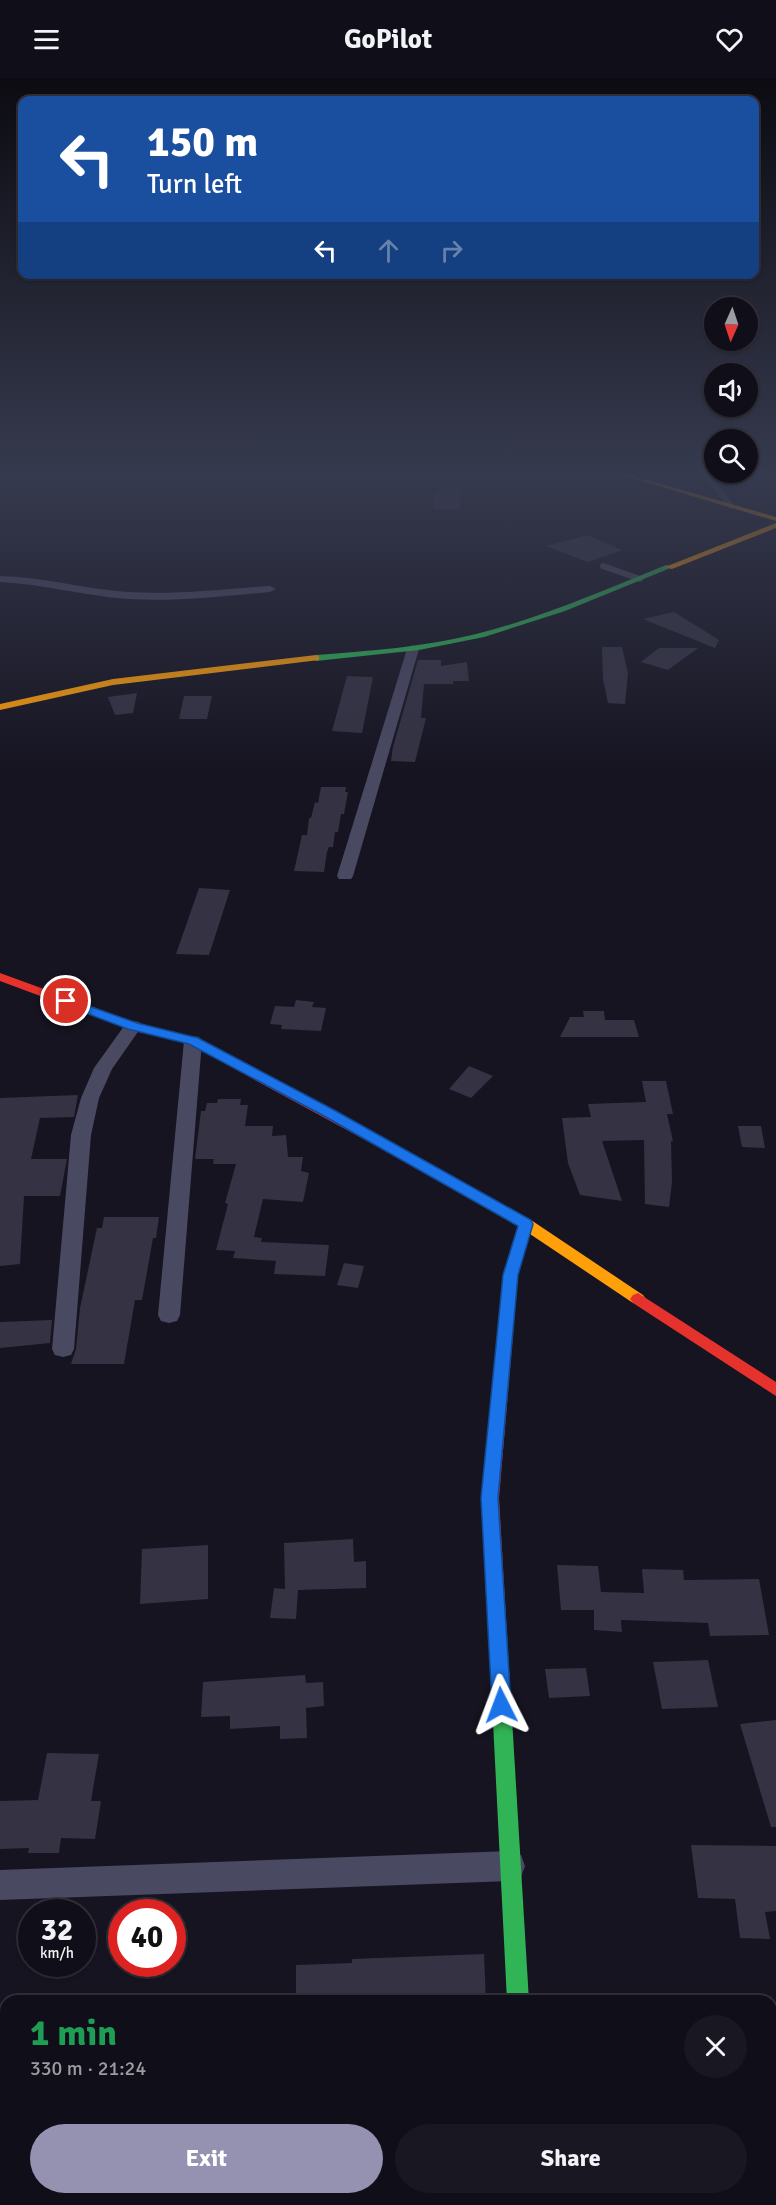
<!DOCTYPE html>
<html lang="en">
<head>
<meta charset="utf-8">
<style>
	body { margin:0; font-family:Signika,sans-serif; background:#191822; color:#f1f3f6; height:100vh; display:flex; flex-direction:column; font-size:22px; white-space:nowrap }
	* { box-sizing:border-box; margin:0 }
	p { font-size:20px; color:#9c9ca2 }
	.icon { flex:none; width:33px; height:33px; fill:none; stroke:currentColor; stroke-width:2; stroke-linecap:round; stroke-linejoin:round }
	.map { position:relative; flex:1; overflow:hidden }
	.drawer { position:absolute; left:0px; top:1917px; width:777px; height:210px; display:flex; flex-direction:column; background:#100f19; border-radius:18px 18px 0 0; box-shadow:0 2px 4px #0004,0 0 0 2px #302f38 }
	.drawer>* { flex:none }
	.guide { position:absolute; left:18px; top:18px; width:741px; height:183px; border-radius:12px; box-shadow:0 2px 4px #0004,0 0 0 2px #302f38; background:#1a4fa0; color:#fff; overflow:hidden }
	.needle { width:39px; rotate:183deg }
	.fabs { position:absolute; left:704px; top:219px; display:grid; gap:12px }
	.fabs a { display:grid; place-items:center; width:54px; height:54px; border-radius:50%; background:#100f19; box-shadow:0 2px 4px #0004,0 0 0 2px #302f38; font-size:30px }
	.speed { position:absolute; left:18px; top:1821px; display:flex; gap:12px; font-size:30px; font-weight:700; text-align:center }
	.speed>* { display:grid; place-content:center; width:78px; height:78px; border-radius:50%; background:#100f19; box-shadow:0 2px 4px #0004,0 0 0 2px #302f38; line-height:1 }
	.speed small { font-size:15px; font-weight:400 }
	.speed .limit { border:9px solid #d22; background:#fff; color:#111 }
	.pin { position:absolute; display:grid; place-items:center; width:51px; height:51px; color:#fff; margin:-26px; border:3px solid #fff; border-radius:50%; box-shadow:0 2px 6px #0007 }
	.me { position:absolute; width:66px; margin:-33px; rotate:357deg; stroke-linejoin:round; filter:drop-shadow(0 0 4px #0008) }
	.turn { display:flex; align-items:center; gap:21px; height:126px; padding:0 30px; font-size:27px }
	.turn .icon { width:78px; height:78px; stroke-width:2.5 }
	.turn b { display:block; font-size:42px; line-height:51px }
	.lanes { display:flex; align-items:center; height:57px; padding:0 30px; background:#0003; justify-content:center; gap:30px; direction:ltr }
	.lanes .off { opacity:.35 }
	.round { display:grid; place-items:center; flex:none; width:63px; height:63px; border-radius:32px; background:#191822 }
	.summary { display:flex; align-items:center; justify-content:space-between; height:102px; padding:0 30px }
	h1 { font-size:36px; font-weight:800; line-height:45px; color:#1e9e55 }
	.primary-button { display:flex; gap:12px; margin-top:auto; padding:12px 30px }
	.primary-button a { flex:1; height:69px; border-radius:36px; background:#9591b1; color:#fff; font-size:24px; font-weight:800; line-height:69px; text-align:center }
	.primary-button a+a { background:#191822; color:#f1f3f6 }
	header { display:flex; justify-content:space-between; align-items:center; height:78px; padding:0 30px; background:#100f19; font-size:27px; font-weight:800 }
	.map>svg:first-child { display:block }
</style>
</head>
<body>
<header><svg class="icon" aria-label="menu" viewBox="0 0 24 24"><path d="M4 6h16M4 12h16M4 18h16"/></svg>GoPilot<svg class="icon" aria-label="heart" viewBox="0 0 24 24"><path d="M12 20l-8-8c-3-5 5-10 8-4 3-6 11-1 8 4z"/></svg></header>
<div class="map">
<svg width="776" height="2127" viewBox="0 0 776 2127">
	<rect width="100%" height="100%" fill="#161421"/>
	<g fill="#343243">
		<path d="M460,408V431H433L434,414Z"/>
		<path d="M588,457L622,472L588,484L546,468Z"/>
		<path d="M674,534L719,562L715,570L643,541Z"/>
		<path d="M602,569H622L628,595L625,626L608,625L603,601Z"/>
		<path d="M659,570H698L668,592L641,584Z"/>
		<path d="M418,582H441V588L467,584L469,603H453V606H424L421,640H426L415,684L391,683L393,669Z"/>
		<path d="M347,598L373,599L362,655L332,653Z"/>
		<path d="M137,615L133,635L115,637L108,619Z"/>
		<path d="M184,618H212L207,641H179Z"/>
		<path d="M321,709H346L345,714H348L344,736H341L338,754H335L333,769H329L327,774L324,794L294,793L302,757H307L309,740H311L315,724L318,725Z"/>
		<path d="M199,810L230,812L209,877L176,876Z"/>
		<path d="M296,922L314,924L312,929L326,930L321,953L281,951L282,947L270,946L275,928L294,929Z"/>
		<path d="M583,933H604L605,942H634L639,959H560L570,939H584Z"/>
		<path d="M469,988L493,998L471,1020L449,1011Z"/>
		<path d="M642,1003H666L673,1036H667L673,1063H671L672,1104L669,1129L645,1126L644,1062L602,1063L622,1123L580,1117L568,1085L562,1040L591,1039L588,1026L646,1024Z"/>
		<path d="M78,1017L74,1039L40,1040L31,1081H67L60,1118H24L20,1186L0,1188V1020Z"/>
		<path d="M218,1021H241L240,1027H248L245,1048H273L272,1058L286,1057L288,1079H303L301,1093L309,1095L303,1124L263,1121L254,1159L262,1160L261,1164L329,1167L325,1198L274,1196L276,1183L233,1180L235,1173L216,1172L228,1126L225,1125L236,1086H213L214,1081H195L201,1033H205L207,1025H217Z"/>
		<path d="M738,1048H761L765,1070L742,1069Z"/>
		<path d="M104,1139H159L156,1160H153L142,1222H135L124,1286H71L76,1271L80,1230L97,1150H102Z"/>
		<path d="M344,1185L364,1188L358,1210L337,1207Z"/>
		<path d="M52,1242L50,1265L0,1270V1244Z"/>
		<path d="M353,1461L354,1484L366,1483V1510L298,1512L296,1541L270,1540L274,1510L285,1511L284,1465Z"/>
		<path d="M208,1467V1521L140,1526L142,1471Z"/>
		<path d="M557,1487L598,1488L601,1514L644,1515L642,1491L683,1492L684,1502L759,1501L769,1557L710,1558L708,1545L621,1542L622,1554L594,1552V1532H561Z"/>
		<path d="M708,1582L718,1629L662,1631L653,1584Z"/>
		<path d="M586,1590L590,1618L549,1620L545,1591Z"/>
		<path d="M305,1597L306,1605L323,1604L324,1628L306,1630L307,1660L280,1661V1648L230,1651V1638L201,1639L203,1604Z"/>
		<path d="M776,1642V1749H771L740,1646Z"/>
		<path d="M47,1675L99,1676L91,1723H101L95,1761L61,1760L59,1775H28L29,1770L0,1771V1723L38,1722Z"/>
		<path d="M691,1767L776,1768V1833L765,1834L770,1861L740,1860L735,1821L698,1820Z"/>
		<path d="M484,1876L486,1923H296V1887L352,1885V1881Z"/>
	</g>
	<g fill="none" stroke-linecap="round" stroke-linejoin="round">
		<g stroke="#4a4962" stroke-width="6">
			<path d="M705,396L731,428"/>
			<path d="M603,488L640,501"/>
		</g>
		<g fill="#4a4962" fill-rule="evenodd">
			<path d="M0,498C43,499 85,511 128,514C175,517 223,511 270,508L276,511L270,514C223,518 175,524 128,521C85,518 43,506 0,504Z"/>
			<path d="M413,567L419,571L353,798L351,801H339L337,798L407,571Z"/>
			<path d="M133,943L139,944L142,948L112,991L99,1020L91,1057L74,1271L71,1277L63,1279L55,1277L52,1271L71,1057L81,1020L94,990L127,944Z"/>
			<path d="M193,958L199,959L202,963L180,1237L177,1243L169,1245L161,1243L158,1237L184,963L187,959Z"/>
			<path d="M510,1773L521,1777L525,1788L521,1799L510,1803L0,1822V1792Z"/>
			<rect x="512" y="2121" width="34" height="6"/>
		</g>
		<g fill="#30b455" fill-rule="evenodd">
			<path d="M666,487L673,489L565,533L484,559L419,572L316,583L312,580L316,577C370,573 423,569 476,556C541,540 604,512 666,487Z"/>
			<path d="M496,1516L502,1518L505,1524L529,1923H507L487,1524L490,1518Z"/>
		</g>
		<g fill="#ff9f0a" fill-rule="evenodd">
			<path d="M618,396H627L776,439V443Z"/>
			<path d="M776,445V450L672,491L665,489Z"/>
			<path d="M316,577L319,578V582L113,607L0,632V626L113,601Z"/>
			<path d="M385,1063L531,1142L643,1217L646,1221L643,1225H633L521,1150L380,1070L378,1067L380,1064Z"/>
		</g>
		<g fill="#e5322d" fill-rule="evenodd">
			<path d="M0,895L137,945L197,960L390,1064L392,1067L390,1070H380L189,966L129,951L0,903Z"/>
			<path d="M526,1141L531,1142L533,1146L518,1197L499,1420L505,1524L502,1530L496,1532L490,1530L487,1524L481,1420L504,1197L519,1146L521,1142Z"/>
			<path d="M638,1215L776,1304V1318L633,1225L630,1221L633,1217Z"/>
		</g>
	</g>
	<linearGradient id="sky" x2="0" y2="1"><stop stop-color="#0c0b12"/><stop offset="0.57" stop-color="#363a4e"/><stop offset="1" stop-color="#363a4e" stop-opacity="0"/></linearGradient>
	<rect width="776" height="693" fill="url(#sky)"/>
	<path fill="#1a73e8" stroke="#114b97" stroke-width="1.5" d="M66,920L137,945L198,960L334,1032L531,1142L533,1146L518,1197L498,1420L511,1627L508,1633L501,1636L494,1633L492,1627L481,1420L503,1197L518,1148L324,1038L189,966L128,951L62,926V921Z"/>
</svg>
<div class="fabs">
<a><svg class="needle" viewBox="-14 -14 28 28"><path d="M0-13l5 13h-10z" fill="#e53935"/><path d="M0 13l5-13h-10z" fill="#9c9ca2"/></svg></a>
<a><svg class="icon" aria-label="sound" viewBox="0 0 24 24"><path d="M4 9h4l5-4v14l-5-4H4zM17 9q2 3 0 6"/></svg></a>
<a><svg class="icon" aria-label="search" viewBox="0 0 24 24"><circle cx="10" cy="10" r="6"/><path d="M15 15l6 6"/></svg></a>
</div>
<div class="speed"><div>32<small>km/h</small></div><div class="limit">40</div></div>
<div class="pin" style="left:66px;top:923px;background:#d93025"><svg class="icon" aria-label="arrive" viewBox="0 0 24 24"><path d="M6 21V4h12l-3 4 3 4H6"/></svg></div>
<svg class="me" style="left:501px;top:1627px" viewBox="-20 -20 40 40"><path d="M0-17L14 15 0 8-14 15z" fill="#1a73e8" stroke="#fff" stroke-width="4"/></svg>
<div class="guide">
<div class="turn"><svg class="icon" aria-label="left" viewBox="0 0 24 24"><path d="M17 20v-9H6M10 6l-5 5 5 5"/></svg><div><b>150 m</b>Turn left</div></div>
<div class="lanes"><svg class="icon" aria-label="left" viewBox="0 0 24 24"><path d="M17 20v-9H6M10 6l-5 5 5 5"/></svg><svg class="icon off" aria-label="ahead" viewBox="0 0 24 24"><path d="M12 20V5M6 11l6-6 6 6"/></svg><svg class="icon off" aria-label="right" viewBox="0 0 24 24"><path d="M7 20v-9h11M14 6l5 5-5 5"/></svg></div>
</div>
<section class="drawer">
<div class="summary"><div><h1>1 min</h1><p>330 m · 21:24</p></div><a class="round"><svg class="icon" aria-label="close" viewBox="0 0 24 24"><path d="M6 6l12 12M18 6L6 18"/></svg></a></div>
<div class="primary-button"><a>Exit</a><a>Share</a></div>
</section>
</div>
</body>
</html>
